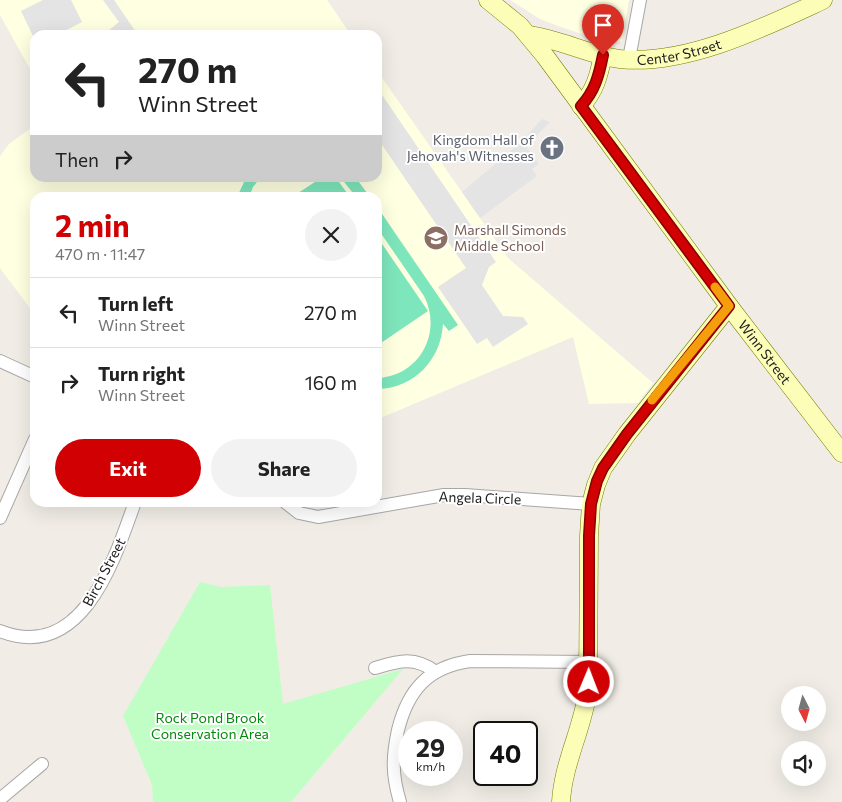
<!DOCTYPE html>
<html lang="en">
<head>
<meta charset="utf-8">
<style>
	body { margin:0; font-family:Commissioner,sans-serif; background:#f2f2f2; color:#222; height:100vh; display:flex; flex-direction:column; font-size:19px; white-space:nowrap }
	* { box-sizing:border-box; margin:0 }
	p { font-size:16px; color:#767676 }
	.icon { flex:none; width:28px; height:28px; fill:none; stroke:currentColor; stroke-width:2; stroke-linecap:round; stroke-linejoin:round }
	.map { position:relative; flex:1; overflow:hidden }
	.drawer { position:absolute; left:30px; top:192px; width:352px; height:315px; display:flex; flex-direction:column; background:#fff; border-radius:15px; box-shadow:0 5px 20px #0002 }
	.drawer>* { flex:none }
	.guide { position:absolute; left:30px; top:30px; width:352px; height:152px; border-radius:15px; box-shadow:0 5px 20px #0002; background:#fff; color:#222; overflow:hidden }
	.needle { width:32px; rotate:174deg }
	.controls { position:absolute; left:781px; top:686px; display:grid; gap:10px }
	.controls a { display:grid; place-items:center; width:45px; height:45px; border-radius:50%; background:#fff; box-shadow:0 5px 20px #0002; font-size:25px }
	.speed { position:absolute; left:398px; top:721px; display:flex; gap:10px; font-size:25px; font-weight:700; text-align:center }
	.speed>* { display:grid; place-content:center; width:65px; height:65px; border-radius:50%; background:#fff; box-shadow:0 5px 20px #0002; line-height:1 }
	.speed small { font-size:12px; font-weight:400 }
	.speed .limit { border:2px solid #111; border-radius:8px; background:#fff; color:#111 }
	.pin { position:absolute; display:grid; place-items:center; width:42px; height:42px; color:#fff; margin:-51px -21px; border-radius:50% 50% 50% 0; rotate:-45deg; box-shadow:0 0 5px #0007 }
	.pin .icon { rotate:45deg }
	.me { position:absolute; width:55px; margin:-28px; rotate:1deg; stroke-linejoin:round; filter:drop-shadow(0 0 4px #0008) }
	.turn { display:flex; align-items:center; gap:18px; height:105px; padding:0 25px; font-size:22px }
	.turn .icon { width:65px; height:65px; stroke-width:2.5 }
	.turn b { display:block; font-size:35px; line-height:42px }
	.then { display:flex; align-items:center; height:48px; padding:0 25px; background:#0003; gap:10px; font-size:19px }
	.round { display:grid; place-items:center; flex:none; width:52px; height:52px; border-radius:26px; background:#f2f2f2 }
	.summary { display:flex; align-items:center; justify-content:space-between; height:85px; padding:0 25px }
	h1 { font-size:30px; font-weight:700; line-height:38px; color:#d00003 }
	.action { display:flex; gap:10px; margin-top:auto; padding:10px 25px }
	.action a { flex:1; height:58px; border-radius:30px; background:#d00003; color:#fff; font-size:20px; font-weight:700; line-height:58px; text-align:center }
	.action a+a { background:#f2f2f2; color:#222 }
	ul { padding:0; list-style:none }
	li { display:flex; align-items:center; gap:15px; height:70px; padding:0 25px; border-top:1px solid #e0e0e0 }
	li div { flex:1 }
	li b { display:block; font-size:19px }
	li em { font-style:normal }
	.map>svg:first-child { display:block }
</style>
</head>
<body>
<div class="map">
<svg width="842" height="802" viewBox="0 0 842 802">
	<rect width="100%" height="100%" fill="#f1ede6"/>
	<g fill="#ffffe1">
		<path d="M0,0H327L351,35H35V78L0,15Z"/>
		<path d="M510,0H629L622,42L591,37L558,26L540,19Z"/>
		<path d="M378,72L508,258L653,383L638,403L589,404L573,337L378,419V198H35V315L0,268V156L9,144L35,125V178H378Z"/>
	</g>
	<path fill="#c1fec5" d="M200,582L221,587L270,585L283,704L403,669L291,802H153L152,785L123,716Z"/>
	<g fill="#7ee6bc">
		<path d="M246,178H260L253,187L249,197H237Z"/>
		<path d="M321,178H336L350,197H292Z"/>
		<path d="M341,178H356L370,197H356Z"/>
		<path d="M378,208L458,325L449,331L443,324C441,360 414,388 378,389V378C419,376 443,333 424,296L378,229Z"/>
		<path d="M378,238L428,311L378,345Z"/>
	</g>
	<g fill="#e4e4e4">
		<path d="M43,0H71L82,22L57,35H35V40L21,11Z"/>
		<path d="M103,0H114L138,35H103L119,22Z"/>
		<path d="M378,89L496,262L489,267L482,285L503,316L523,317L528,324L493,347L487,338L477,344L438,287L466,268L378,139Z"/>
		<path d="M542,119L550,122L526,146L539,164L532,169L537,176L480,218L462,192L522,141Z"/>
	</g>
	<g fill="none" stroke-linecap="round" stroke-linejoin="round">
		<defs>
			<g id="street">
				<path d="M629,59L640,0"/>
				<path d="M0,361L35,377"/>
				<path d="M285,502L299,513L318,517L444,495H465L591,504"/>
				<path d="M0,518L35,439"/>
				<path d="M0,631C82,663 114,561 135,502"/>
				<path d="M375,668C399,661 414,656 436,672"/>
				<path d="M0,799L42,764"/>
				<path d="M400,802C392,775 392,758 398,730C408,690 428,667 470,661L589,662"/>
			</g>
			<g id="secondary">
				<path id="s1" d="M488,0L520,26L545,56L729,306L842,453"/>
				<path id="s2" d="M528,35C560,39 589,55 620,59C686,66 765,27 823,0"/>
				<path d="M581,106C595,91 599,75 603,55"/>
				<path d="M561,802C563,763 583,728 588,690L589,536L591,504L596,485L603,468L627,434L729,306"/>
			</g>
		</defs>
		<use href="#street" stroke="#a7a7a7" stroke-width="14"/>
		<use href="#secondary" stroke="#727e00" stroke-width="19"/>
		<use href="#street" stroke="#fff" stroke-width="12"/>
		<use href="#secondary" stroke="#fcfeb7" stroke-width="18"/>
	</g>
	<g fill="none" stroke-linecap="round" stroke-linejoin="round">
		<defs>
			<path id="route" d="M589,682V536L591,504L597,481L603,468L627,434L729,306L581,106C595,91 599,75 603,55"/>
		</defs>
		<use href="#route" stroke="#870002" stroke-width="12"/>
		<use href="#route" stroke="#d00003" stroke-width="9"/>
		<path stroke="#f59e0b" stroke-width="9" d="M652,400L729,306L715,287"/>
	</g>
	<defs>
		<symbol id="church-disc" viewBox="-11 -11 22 22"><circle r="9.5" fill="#6b7280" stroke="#fff"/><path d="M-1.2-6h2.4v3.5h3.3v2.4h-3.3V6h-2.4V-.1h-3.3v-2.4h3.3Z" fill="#fff"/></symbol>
		<symbol id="school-disc" viewBox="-11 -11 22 22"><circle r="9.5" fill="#8d6e63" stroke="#fff"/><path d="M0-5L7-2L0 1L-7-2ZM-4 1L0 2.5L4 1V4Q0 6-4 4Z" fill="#fff"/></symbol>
	</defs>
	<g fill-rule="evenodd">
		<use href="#church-disc" x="538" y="134" width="28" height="28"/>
		<use href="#school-disc" x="422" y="224" width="28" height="28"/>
	</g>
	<g text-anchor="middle" stroke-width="4" stroke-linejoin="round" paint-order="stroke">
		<g font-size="14" fill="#202020" stroke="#fff">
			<text dy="5" stroke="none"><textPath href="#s2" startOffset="155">Center Street</textPath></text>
			<text dy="5" stroke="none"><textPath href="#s1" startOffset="449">Winn Street</textPath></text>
			<text transform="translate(480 498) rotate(2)" y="5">Angela Circle</text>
			<text transform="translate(104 572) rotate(-62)" y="5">Birch Street</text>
		</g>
		<g font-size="14" fill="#5b616d" stroke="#fff" text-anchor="end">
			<text x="534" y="145">Kingdom Hall of<tspan x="534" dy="16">Jehovah's Witnesses</tspan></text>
		</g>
		<g font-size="14" fill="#785e54" stroke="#fff" text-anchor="start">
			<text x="454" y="235">Marshall Simonds<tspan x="454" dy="16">Middle School</tspan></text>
		</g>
		<g font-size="14" fill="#03890c" stroke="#fff">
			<text x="210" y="723">Rock Pond Brook<tspan x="210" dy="16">Conservation Area</tspan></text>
		</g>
	</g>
</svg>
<div class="controls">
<a><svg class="needle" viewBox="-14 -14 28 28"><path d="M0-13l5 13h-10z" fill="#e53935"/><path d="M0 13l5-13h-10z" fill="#767676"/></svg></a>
<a><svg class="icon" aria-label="sound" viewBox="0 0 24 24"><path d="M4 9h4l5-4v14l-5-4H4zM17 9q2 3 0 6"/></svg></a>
</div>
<div class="speed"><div>29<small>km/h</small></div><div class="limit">40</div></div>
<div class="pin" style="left:603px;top:55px;background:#d93025"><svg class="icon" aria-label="arrive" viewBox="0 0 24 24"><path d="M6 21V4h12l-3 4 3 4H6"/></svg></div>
<svg class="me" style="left:589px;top:682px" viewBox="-20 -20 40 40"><circle r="17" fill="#d00003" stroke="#fff" stroke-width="3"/><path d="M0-11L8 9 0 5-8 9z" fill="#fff"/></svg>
<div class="guide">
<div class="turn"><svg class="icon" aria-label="left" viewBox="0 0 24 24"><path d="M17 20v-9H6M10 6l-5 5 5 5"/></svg><div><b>270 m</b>Winn Street</div></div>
<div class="then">Then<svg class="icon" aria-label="right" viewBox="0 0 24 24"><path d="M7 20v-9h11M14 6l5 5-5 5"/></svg></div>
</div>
<section class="drawer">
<div class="summary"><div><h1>2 min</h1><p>470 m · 11:47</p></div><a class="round"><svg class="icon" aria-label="close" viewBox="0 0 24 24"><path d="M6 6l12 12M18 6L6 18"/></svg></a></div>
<ul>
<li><svg class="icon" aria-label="left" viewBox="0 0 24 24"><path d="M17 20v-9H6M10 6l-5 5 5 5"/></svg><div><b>Turn left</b><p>Winn Street</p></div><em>270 m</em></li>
<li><svg class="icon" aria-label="right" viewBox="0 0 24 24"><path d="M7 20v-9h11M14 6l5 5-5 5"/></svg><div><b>Turn right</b><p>Winn Street</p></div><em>160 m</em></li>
</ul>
<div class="action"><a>Exit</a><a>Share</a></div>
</section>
</div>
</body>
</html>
